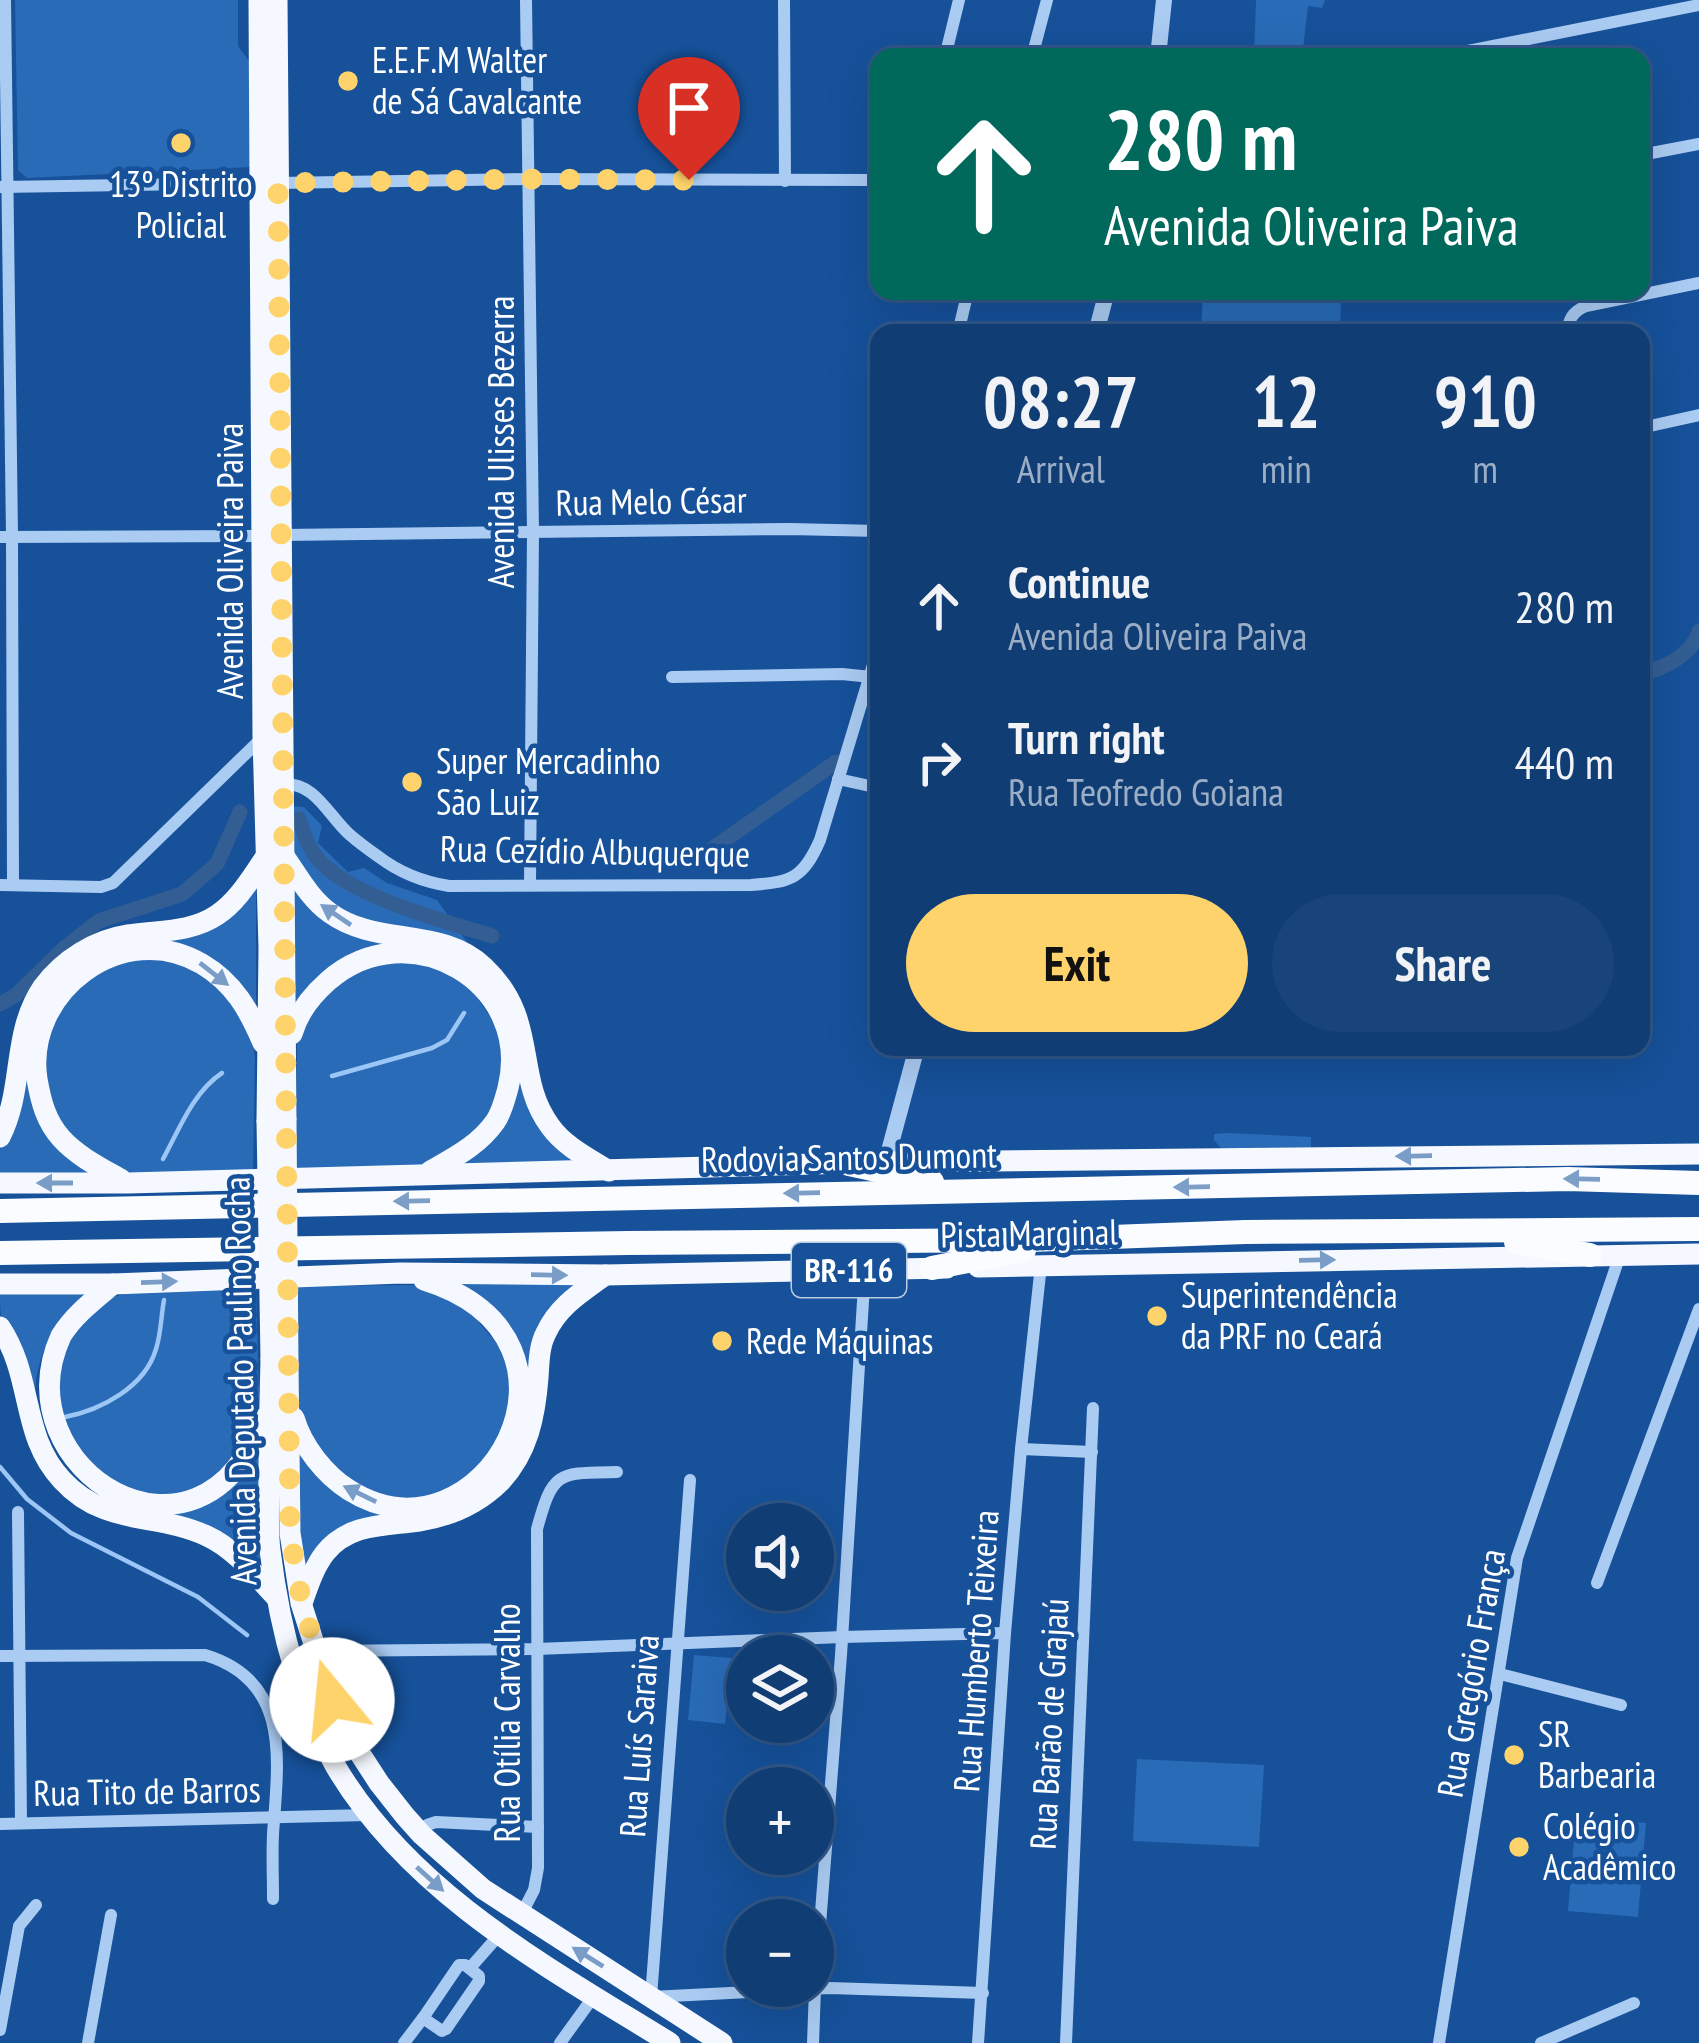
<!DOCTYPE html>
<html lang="en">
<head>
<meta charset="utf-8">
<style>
	body { margin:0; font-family:"PT Sans Narrow",sans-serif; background:#194479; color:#f1f3f6; height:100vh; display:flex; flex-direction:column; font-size:45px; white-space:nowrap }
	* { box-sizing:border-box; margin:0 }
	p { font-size:39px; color:#9caec5 }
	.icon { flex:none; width:66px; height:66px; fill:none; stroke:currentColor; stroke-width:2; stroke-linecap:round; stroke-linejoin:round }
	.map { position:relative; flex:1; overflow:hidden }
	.details { position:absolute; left:870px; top:324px; width:780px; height:732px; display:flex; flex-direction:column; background:#103d74; border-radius:24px; box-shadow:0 12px 48px #0002,0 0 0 3px #305686 }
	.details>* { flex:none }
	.hud { position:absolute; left:870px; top:48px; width:780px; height:252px; border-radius:24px; box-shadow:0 12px 48px #0002,0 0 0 3px #305686; background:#00695c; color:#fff; overflow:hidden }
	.controls { position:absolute; left:726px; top:1503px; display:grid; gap:24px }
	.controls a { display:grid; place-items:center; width:108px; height:108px; border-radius:50%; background:#103d74; box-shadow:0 12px 48px #0002,0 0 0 3px #305686; font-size:60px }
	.pin { position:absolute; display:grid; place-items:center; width:102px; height:102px; color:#fff; margin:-123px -51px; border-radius:50% 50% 50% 0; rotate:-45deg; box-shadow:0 0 12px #0007 }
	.pin .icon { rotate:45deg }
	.me { position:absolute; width:132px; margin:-66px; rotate:343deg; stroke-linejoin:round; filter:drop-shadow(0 0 9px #0008) }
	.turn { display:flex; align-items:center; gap:42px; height:252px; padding:0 36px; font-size:54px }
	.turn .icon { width:156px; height:156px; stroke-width:2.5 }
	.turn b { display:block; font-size:84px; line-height:102px }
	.eta { display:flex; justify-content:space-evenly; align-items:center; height:204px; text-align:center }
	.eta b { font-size:72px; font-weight:600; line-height:84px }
	.button { display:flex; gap:24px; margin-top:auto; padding:24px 36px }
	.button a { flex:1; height:138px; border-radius:72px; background:#ffd36b; color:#111; font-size:48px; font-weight:600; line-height:138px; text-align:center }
	.button a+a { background:#194479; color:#f1f3f6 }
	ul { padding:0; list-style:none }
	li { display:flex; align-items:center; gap:36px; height:156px; padding:0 36px }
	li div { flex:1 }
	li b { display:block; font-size:45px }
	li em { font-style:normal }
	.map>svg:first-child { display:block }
</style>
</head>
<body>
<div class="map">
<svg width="1699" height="2043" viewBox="0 0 1699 2043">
	<rect width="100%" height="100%" fill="#16519a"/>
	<g fill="#296bb7">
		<path d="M15,0H238V46L249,61L250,167L27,178L18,170Z"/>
		<path d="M1256,0H1325L1322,8L1308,6L1302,57H1254Z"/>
		<path d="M1203,291H1257V298L1341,300L1340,333H1201Z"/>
		<path d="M291,806L304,807L322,826L318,843L348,872L364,868L387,883L437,900L472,949C409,934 329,929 298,863C290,846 292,824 291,806Z"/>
		<path d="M292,879C304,896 316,914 335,926C386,956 440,929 487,979C534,1029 508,1089 550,1138C560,1150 573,1158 586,1166L456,1167C473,1154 490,1141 501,1122C564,1019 437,897 336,964C318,976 306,994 293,1011Z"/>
		<path d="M256,881V1012C240,988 225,967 197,955C106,913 9,996 31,1093C36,1117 48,1139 67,1156C76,1164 88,1170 98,1176L0,1177C0,1169 0,1158 0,1150C4,1130 20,1114 22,1090C23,1074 21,1059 24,1043C34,990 78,950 130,941C148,938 168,941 185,936C217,928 240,908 256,881Z"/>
		<path d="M134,958L187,964L230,996L253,1042L255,1058L253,1171L140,1175L109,1167L76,1147L47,1104L46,1031L84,978Z"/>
		<path d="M394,958L428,962L467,982L500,1032L504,1066L498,1099L481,1129L427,1165L296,1171L297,1039L332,983Z"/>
		<path d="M1228,1133L1311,1137V1151L1225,1153L1214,1140V1134Z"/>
		<path d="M585,1281C494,1338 559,1421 492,1481C476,1496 457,1508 436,1513C380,1527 333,1504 304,1574L297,1489V1448C420,1629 638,1391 456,1283Z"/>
		<path d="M256,1285L259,1397L251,1430L222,1473L177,1497L110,1488L51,1408L64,1341L100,1304L116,1296L149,1288Z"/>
		<path d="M414,1285L442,1291L459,1299L506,1354L513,1390L507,1426L490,1458L463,1483L429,1497L411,1500L374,1495L319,1456L298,1409L296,1286Z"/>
		<path d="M100,1291C72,1306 51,1329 41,1359C0,1488 180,1579 259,1447L264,1576C242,1553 220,1532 189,1522C174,1518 158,1518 143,1516C98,1510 61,1484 42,1442C31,1420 33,1393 27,1369C22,1345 10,1339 2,1320C0,1313 0,1301 0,1293Z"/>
		<path d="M694,1655L732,1658L725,1724L688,1720Z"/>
		<path d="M1137,1759L1264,1765L1259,1847L1133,1841Z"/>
		<path d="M1576,1817L1646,1823L1638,1917L1568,1911Z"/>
	</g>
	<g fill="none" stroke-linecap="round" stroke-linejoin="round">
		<g stroke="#9cc6f5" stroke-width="4.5">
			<path d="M332,1076L432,1048L447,1040L464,1013"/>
			<path d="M163,1159C179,1130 193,1092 222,1073"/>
			<path d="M65,1417C101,1410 145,1387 156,1349C161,1334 161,1316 164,1300"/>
			<path d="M0,1467L27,1499L71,1533L198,1597L247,1635"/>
		</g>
		<g stroke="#335e93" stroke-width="15">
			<path d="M1641,674C1665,668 1692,655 1699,631"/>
			<path d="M299,819C303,831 307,844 314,854C342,895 445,921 492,936"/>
			<path d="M692,863L836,762"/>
			<path d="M0,1004L16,995L63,949L99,921L182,894L217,864L240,812"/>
		</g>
		<g stroke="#aacbf2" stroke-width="12">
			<path d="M5,0L12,536L13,885"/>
			<path d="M526,0L533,533L530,884"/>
			<path d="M784,0L785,181"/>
			<path d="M1453,54L1699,5"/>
			<path d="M945,57L959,0"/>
			<path d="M1032,57L1047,0"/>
			<path d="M1641,155L1699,144"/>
			<path d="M278,183L530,179L879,180"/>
			<path d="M1,187L260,183"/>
			<path d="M958,333L968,291"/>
			<path d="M1567,333C1569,319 1572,312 1586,306L1699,283"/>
			<path d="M1641,428L1699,415"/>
			<path d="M281,535L790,529L879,531"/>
			<path d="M0,537L263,536"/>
			<path d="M672,677L842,674L871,677"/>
			<path d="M838,779L879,788"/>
			<path d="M283,784C315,782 328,815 349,834C358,842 369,850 379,857C400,873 424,882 449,886L751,885C791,882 803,879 820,840L879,645"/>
			<path d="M0,885L101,887L113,883L263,737"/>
			<path d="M1021,1449L1092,1452"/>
			<path d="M690,1480L651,1997L830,1988L983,1993"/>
			<path d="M18,1512L21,1823"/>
			<path d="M1597,1583L1699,1309"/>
			<path d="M317,1651L537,1649L842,1637L1005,1633"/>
			<path d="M0,1656L205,1655C292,1681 278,1762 273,1834C272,1855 273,1878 273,1899"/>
			<path d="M1500,1674L1621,1705"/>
			<path d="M0,1824L368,1815"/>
			<path d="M422,1835L427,1825L436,1822L538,1827"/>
			<path d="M521,1915L534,1890L538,1868L537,1529C553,1470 558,1473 617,1472"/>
			<path d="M459,1965H465L479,1976V1981L446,2029L442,2031L423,2018Z"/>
			<path d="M470,1968L500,1934"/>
			<path d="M0,2030L19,1926L36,1905"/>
			<path d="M88,2043L111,1915"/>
			<path d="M404,2043L423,2018"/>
			<path d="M560,2043L594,1996"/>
			<path d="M813,2043L815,1989L841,1655L865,1269"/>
			<path d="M978,2043L1005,1633L1021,1449L1041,1265"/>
			<path d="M1066,2043L1093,1408"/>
			<path d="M1439,2043L1517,1558L1620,1255"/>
			<path d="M1541,2043L1634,2003"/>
		</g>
		<g stroke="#aacbf2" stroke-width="16">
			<path d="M1158,57L1164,0"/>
			<path d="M1096,333L1107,291"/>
			<path d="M886,1162L917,1047"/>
		</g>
		<g stroke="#f5f9ff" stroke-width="21">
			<path d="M259,0L263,737L269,948L267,1121"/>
			<path d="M277,0L286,1119"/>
			<path d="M284,856C298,876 310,899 330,913C377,947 441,926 484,967C540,1020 513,1076 550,1126C564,1146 588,1158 609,1171"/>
			<path d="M292,1034C298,1012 311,996 328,981C409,910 534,983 508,1088C505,1099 502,1112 495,1122C478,1146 453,1158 429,1172"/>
			<path d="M0,1137C25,1088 11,1034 43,987C63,960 95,940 128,935C159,930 190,933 217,915C238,901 251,878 265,858"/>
			<path d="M122,1180C101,1168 77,1156 61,1138C46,1121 41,1102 37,1079C24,991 123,917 202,964C234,983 249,1010 263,1043"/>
			<path d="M0,1183H128L886,1162L1699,1154"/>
			<path d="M978,1267L1699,1254"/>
			<path d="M0,1284H113L401,1273L605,1275L947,1268"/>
			<path d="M113,1284C94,1300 74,1315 61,1336C0,1469 200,1593 263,1419"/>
			<path d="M0,1327C34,1378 20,1435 62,1480C105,1527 156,1512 207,1536C235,1549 255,1575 276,1597"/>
			<path d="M271,1359C270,1398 269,1438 269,1477C269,1501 267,1526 270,1550C279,1624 298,1702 336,1767C411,1894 549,1968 670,2043"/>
			<path d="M288,1364L290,1533L301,1603L332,1700L346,1732L379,1783L405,1816L422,1835L483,1889L722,2043"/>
			<path d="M294,1418C302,1446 325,1475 349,1490C482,1574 615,1339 424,1280"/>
			<path d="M302,1603C308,1586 314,1567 325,1553C349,1523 385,1526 419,1521C451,1516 478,1504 501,1481C528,1452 535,1416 538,1378C539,1363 539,1346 546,1333C558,1306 582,1292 605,1275"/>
		</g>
		<g stroke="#fafcff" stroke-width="24">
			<path d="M849,1164L932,1182"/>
			<path d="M0,1211L1568,1179L1699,1183"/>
			<path d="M1516,1242L1590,1255"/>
			<path d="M0,1253L628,1243L1031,1240L1245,1232L1699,1229"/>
			<path d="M932,1268L1024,1250"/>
		</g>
		<g stroke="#f5f9ff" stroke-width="21">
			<path d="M286,1119L288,1364"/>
			<path d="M267,1121L271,1359"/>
		</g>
	</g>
	<defs><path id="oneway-solid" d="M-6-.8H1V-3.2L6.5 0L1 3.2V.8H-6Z" transform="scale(3)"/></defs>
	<g fill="#7a9dc7">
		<use href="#oneway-solid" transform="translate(336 915) rotate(-146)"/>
		<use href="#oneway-solid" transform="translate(214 974) rotate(38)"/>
		<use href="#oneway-solid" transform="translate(1414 1156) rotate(179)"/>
		<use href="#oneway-solid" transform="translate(55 1183) rotate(180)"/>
		<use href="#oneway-solid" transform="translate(1317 1260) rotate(-1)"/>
		<use href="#oneway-solid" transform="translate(549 1275) rotate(1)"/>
		<use href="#oneway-solid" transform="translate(159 1282) rotate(-2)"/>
		<use href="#oneway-solid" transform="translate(360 1494) rotate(-154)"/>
		<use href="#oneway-solid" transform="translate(430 1879) rotate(42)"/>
		<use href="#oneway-solid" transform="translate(588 1957) rotate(-148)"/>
	</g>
	<g fill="#7d9ec7">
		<use href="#oneway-solid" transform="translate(1582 1179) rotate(-179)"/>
		<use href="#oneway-solid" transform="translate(1192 1187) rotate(179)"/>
		<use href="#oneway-solid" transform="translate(802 1193) rotate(179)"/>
		<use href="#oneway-solid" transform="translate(412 1201) rotate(179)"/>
	</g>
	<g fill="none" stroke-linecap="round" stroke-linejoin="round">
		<path stroke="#ffd36b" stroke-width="21" stroke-dasharray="0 37.8" d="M332,1700L302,1604L290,1533L278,183L530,179L689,180"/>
	</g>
	<g fill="#ffd36b" stroke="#16519a" stroke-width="4.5">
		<circle cx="348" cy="81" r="12"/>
		<circle cx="181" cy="143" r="12"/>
		<circle cx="412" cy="782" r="12"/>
		<circle cx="1157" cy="1316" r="12"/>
		<circle cx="722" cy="1341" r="12"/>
		<circle cx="1514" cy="1755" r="12"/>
		<circle cx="1519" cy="1847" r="12"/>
	</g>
	<g text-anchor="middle" stroke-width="9" stroke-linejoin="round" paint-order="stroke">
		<rect fill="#16519a" stroke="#b9cbe1" stroke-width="3" x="792" y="1243" width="114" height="54" rx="9"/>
		<g font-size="33" font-weight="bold" fill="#fff">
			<text x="849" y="1282">BR-116</text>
		</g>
		<g font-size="36" fill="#fff" stroke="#16519a" text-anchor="start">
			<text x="372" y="73">E.E.F.M Walter<tspan x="372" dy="41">de Sá Cavalcante</tspan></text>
			<text x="181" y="197" text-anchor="middle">13º Distrito<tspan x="181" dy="41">Policial</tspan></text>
			<text x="436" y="774">Super Mercadinho<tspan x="436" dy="41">São Luiz</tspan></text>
			<text x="1181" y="1308">Superintendência<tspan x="1181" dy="41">da PRF no Ceará</tspan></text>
			<text x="746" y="1354">Rede Máquinas</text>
			<text x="1538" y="1747">SR<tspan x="1538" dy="41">Barbearia</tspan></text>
			<text x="1543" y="1839">Colégio<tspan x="1543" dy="41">Acadêmico</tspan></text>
		</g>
		<g font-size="36" fill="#fff" stroke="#16519a">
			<text transform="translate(501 442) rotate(-90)" y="13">Avenida Ulisses Bezerra</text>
			<text transform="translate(651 501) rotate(-1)" y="13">Rua Melo César</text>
			<text transform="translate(230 561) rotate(-90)" y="13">Avenida Oliveira Paiva</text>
			<text transform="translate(595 851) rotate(1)" y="13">Rua Cezídio Albuquerque</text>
			<text transform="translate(849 1157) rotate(-1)" y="13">Rodovia Santos Dumont</text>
			<text transform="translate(1029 1233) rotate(-1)" y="13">Pista Marginal</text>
			<text transform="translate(240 1381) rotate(-91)" y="13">Avenida Deputado Paulino Rocha</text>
			<text transform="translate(976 1651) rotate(-86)" y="13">Rua Humberto Teixeira</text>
			<text transform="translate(1471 1673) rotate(-80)" y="13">Rua Gregório França</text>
			<text transform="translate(507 1723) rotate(-90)" y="13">Rua Otília Carvalho</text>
			<text transform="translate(1049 1724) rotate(-87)" y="13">Rua Barão de Grajaú</text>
			<text transform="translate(639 1736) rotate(-86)" y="13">Rua Luís Saraiva</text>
			<text transform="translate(147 1791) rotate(-1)" y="13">Rua Tito de Barros</text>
		</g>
	</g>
</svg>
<div class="controls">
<a><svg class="icon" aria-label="sound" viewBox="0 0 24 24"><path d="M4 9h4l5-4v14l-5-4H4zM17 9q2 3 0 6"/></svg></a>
<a><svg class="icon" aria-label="layers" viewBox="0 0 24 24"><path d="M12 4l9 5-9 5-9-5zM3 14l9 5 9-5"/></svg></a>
<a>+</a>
<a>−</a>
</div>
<div class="pin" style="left:689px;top:180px;background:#d93025"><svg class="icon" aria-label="arrive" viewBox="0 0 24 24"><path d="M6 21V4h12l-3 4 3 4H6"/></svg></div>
<svg class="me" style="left:332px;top:1700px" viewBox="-20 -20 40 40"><circle r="19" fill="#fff"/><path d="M0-13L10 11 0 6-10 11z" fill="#ffd36b"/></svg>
<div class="hud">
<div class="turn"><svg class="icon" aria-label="ahead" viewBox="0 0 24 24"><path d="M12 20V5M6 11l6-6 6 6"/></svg><div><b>280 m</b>Avenida Oliveira Paiva</div></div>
</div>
<section class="details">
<div class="eta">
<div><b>08:27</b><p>Arrival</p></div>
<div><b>12</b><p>min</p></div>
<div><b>910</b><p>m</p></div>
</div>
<ul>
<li><svg class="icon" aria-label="ahead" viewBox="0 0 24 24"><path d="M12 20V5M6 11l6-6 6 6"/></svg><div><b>Continue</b><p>Avenida Oliveira Paiva</p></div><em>280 m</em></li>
<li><svg class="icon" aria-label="right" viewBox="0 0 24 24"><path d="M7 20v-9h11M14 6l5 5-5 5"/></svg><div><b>Turn right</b><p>Rua Teofredo Goiana</p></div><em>440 m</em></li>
</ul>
<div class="button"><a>Exit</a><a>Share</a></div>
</section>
</div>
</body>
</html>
